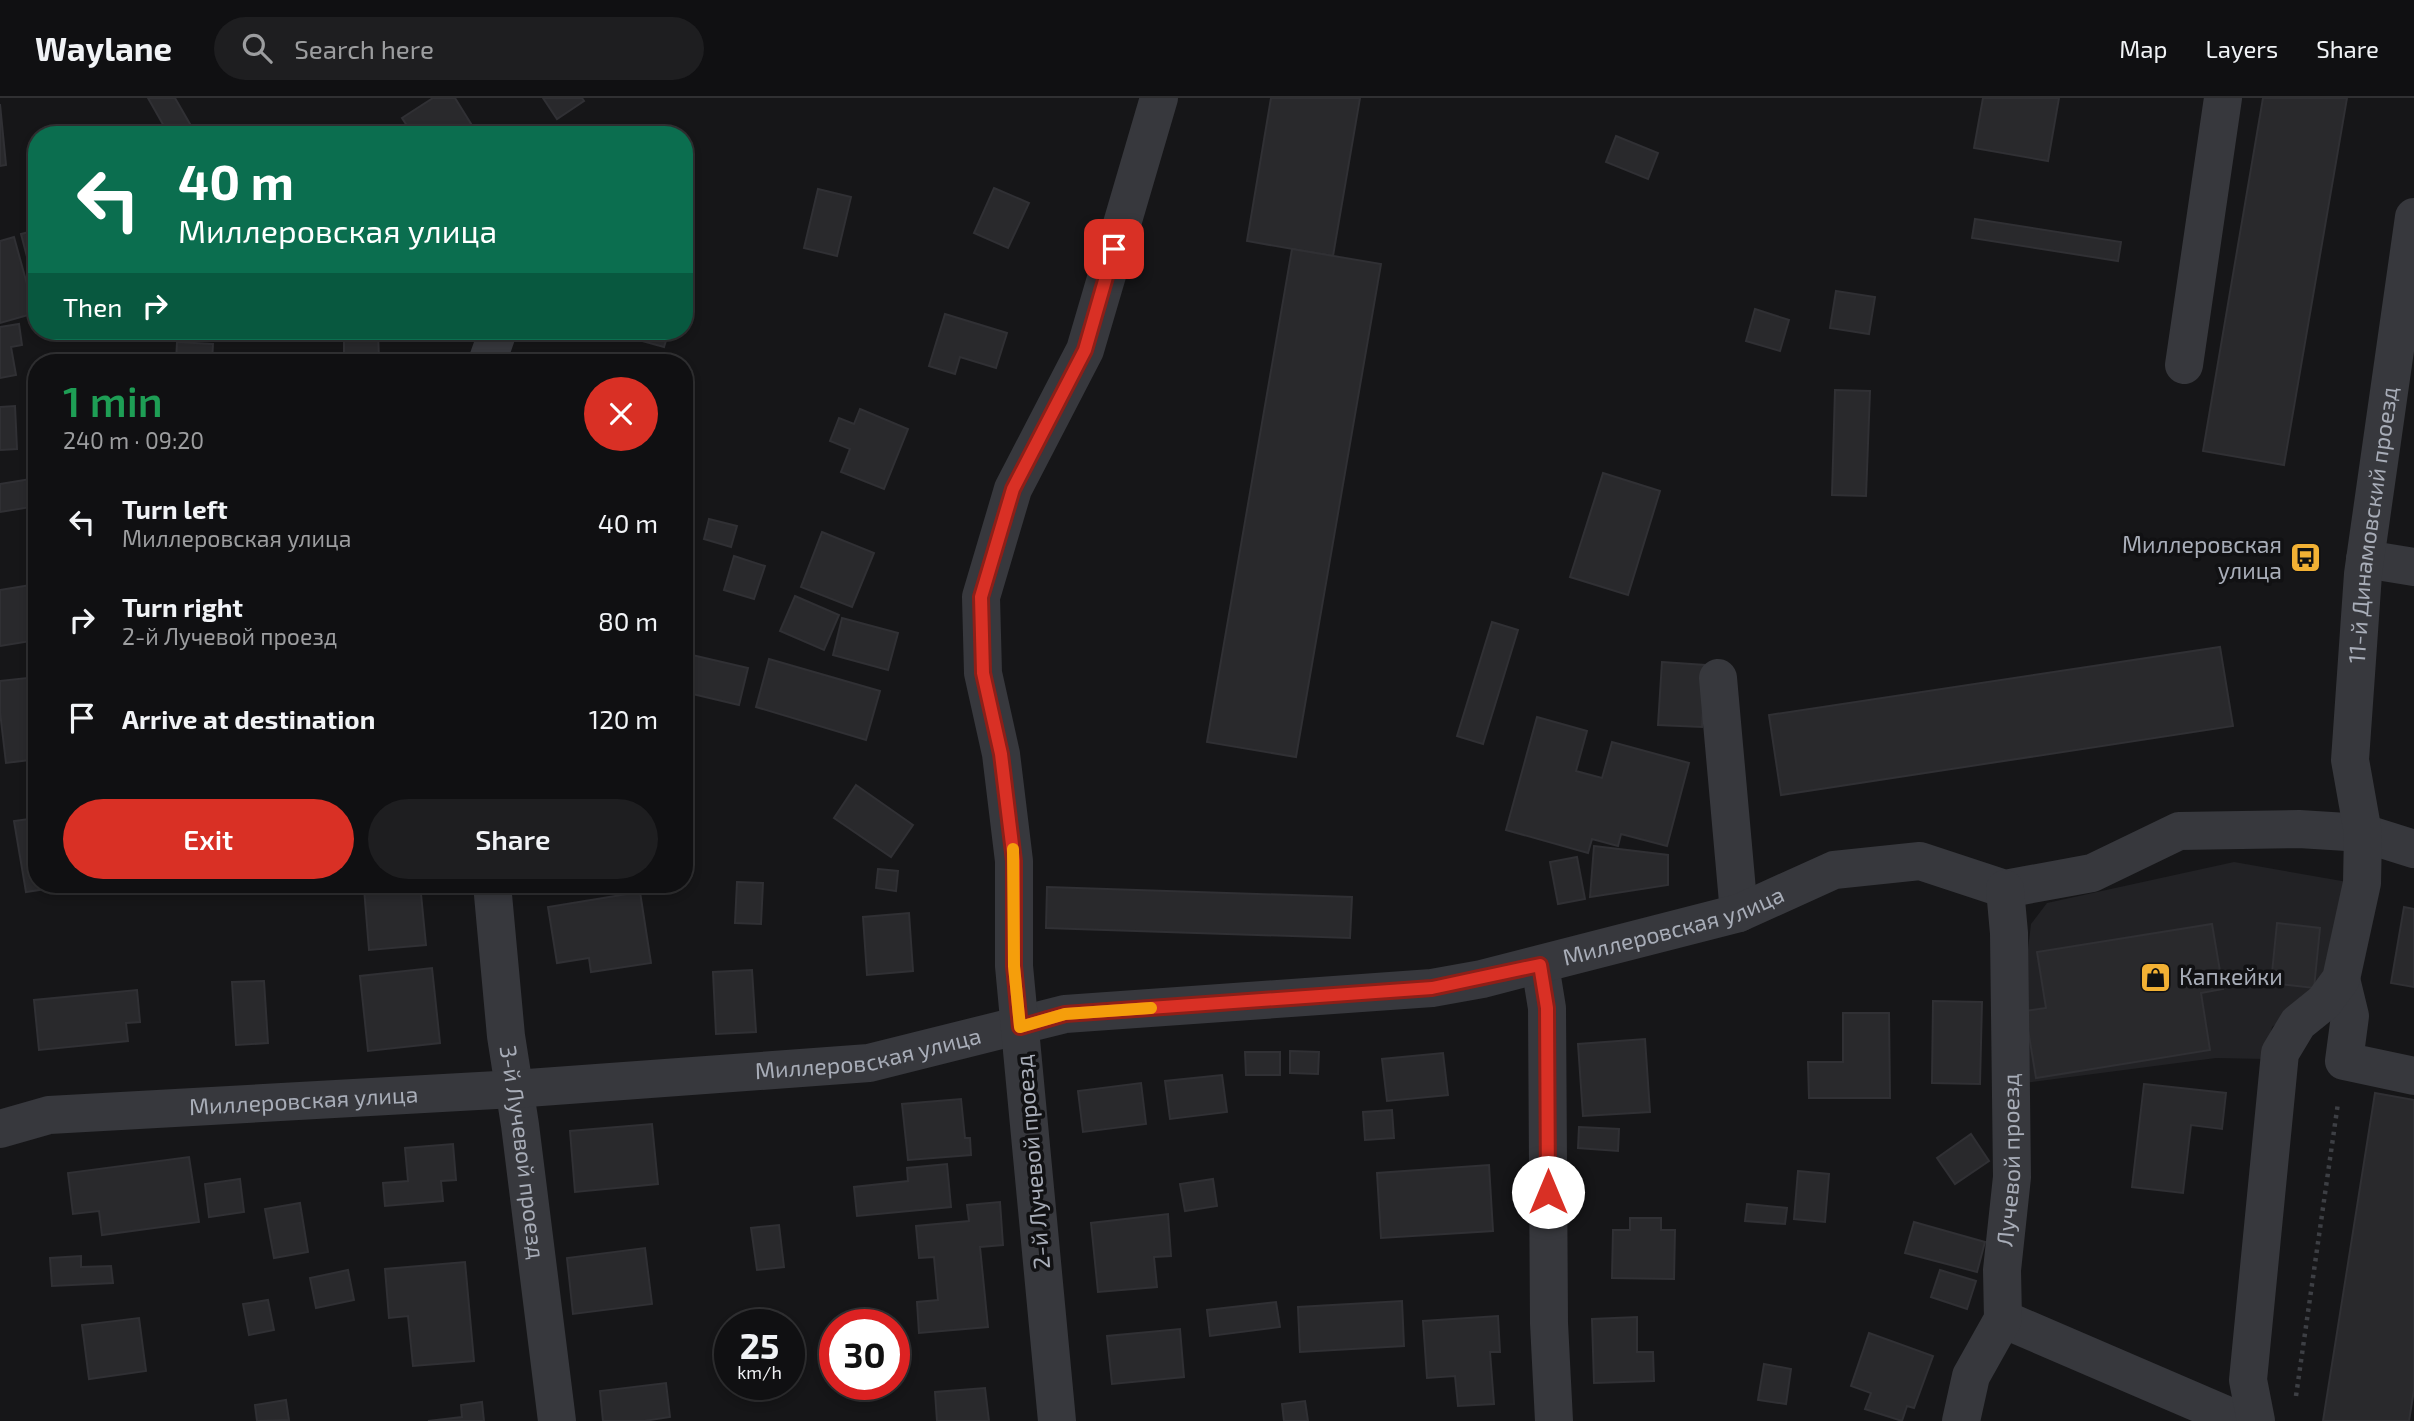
<!DOCTYPE html>
<html lang="en">
<head>
<meta charset="utf-8">
<style>
	body { margin:0; font-family:"Exo 2",sans-serif; background:#1e1e20; color:#f1f3f6; height:100vh; display:flex; flex-direction:column; font-size:26px; white-space:nowrap }
	* { box-sizing:border-box; margin:0 }
	p { font-size:23px; color:#9c9d9f }
	.icon { flex:none; width:38px; height:38px; fill:none; stroke:currentColor; stroke-width:2; stroke-linecap:round; stroke-linejoin:round }
	.map { position:relative; flex:1; overflow:hidden }
	.details { position:absolute; left:28px; top:256px; width:665px; height:539px; display:flex; flex-direction:column; background:#101012; border-radius:28px; box-shadow:0 4px 10px #0003,0 0 0 2px #303032 }
	.details>* { flex:none }
	.hud { position:absolute; left:28px; top:28px; width:665px; height:214px; border-radius:28px; box-shadow:0 4px 10px #0003,0 0 0 2px #303032; background:#0b6e4f; color:#fff; overflow:hidden }
	.speed { position:absolute; left:714px; top:1211px; display:flex; gap:14px; font-size:35px; font-weight:700; text-align:center }
	.speed>* { display:grid; place-content:center; width:91px; height:91px; border-radius:50%; background:#101012; box-shadow:0 4px 10px #0003,0 0 0 2px #303032; line-height:1 }
	.speed small { font-size:18px; font-weight:400 }
	.speed .limit { border:10px solid #d22; background:#fff; color:#111 }
	.pin { position:absolute; display:grid; place-items:center; width:60px; height:60px; color:#fff; margin:-30px; border-radius:14px; box-shadow:0 4px 10px #0006 }
	.me { position:absolute; width:77px; margin:-38px; rotate:0deg; stroke-linejoin:round; filter:drop-shadow(0 0 5px #0008) }
	.turn { display:flex; align-items:center; gap:24px; height:147px; padding:0 35px; font-size:32px }
	.turn .icon { width:91px; height:91px; stroke-width:2.5 }
	.turn b { display:block; font-size:49px; line-height:60px }
	.then { display:flex; align-items:center; height:66px; padding:0 35px; background:#0003; gap:14px; font-size:26px }
	.round { display:grid; place-items:center; flex:none; width:74px; height:74px; border-radius:37px; background:#1e1e20 }
	.head { display:flex; align-items:center; justify-content:space-between; height:119px; padding:0 35px }
	h1 { font-size:42px; font-weight:600; line-height:52px; color:#1e9e55 }
	.action { display:flex; gap:14px; margin-top:auto; padding:14px 35px }
	.action a { flex:1; height:80px; border-radius:42px; background:#d93025; color:#fff; font-size:28px; font-weight:600; line-height:80px; text-align:center }
	.action a+a { background:#1e1e20; color:#f1f3f6 }
	ul { padding:0; list-style:none }
	li { display:flex; align-items:center; gap:21px; height:98px; padding:0 35px }
	li div { flex:1 }
	li b { display:block; font-size:26px }
	li em { font-style:normal }
	header { display:flex; align-items:center; gap:42px; box-sizing:border-box; height:98px; padding:0 35px; background:#101012; border-bottom:2px solid #303032 }
	header strong { font-size:33px }
	nav { display:flex; gap:38px; margin-inline-start:auto; font-size:24px }
	.search { width:490px; height:63px; background:#1e1e20; display:flex; align-items:center; gap:18px; box-sizing:border-box; padding:0 24px; border-radius:38px; color:#9c9d9f; font-size:26px }
	.map>svg:first-child { display:block }
</style>
</head>
<body>
<header>
<strong>Waylane</strong>
<div class="search"><svg class="icon" aria-label="search" viewBox="0 0 24 24"><circle cx="10" cy="10" r="6"/><path d="M15 15l6 6"/></svg>Search here</div>
<nav><a>Map</a><a>Layers</a><a>Share</a></nav>
</header>
<div class="map">
<svg width="2414" height="1323" viewBox="0 0 2414 1323">
	<rect width="100%" height="100%" fill="#161618"/>
	<path fill="#222225" d="M2234,764L2359,786L2315,896L2272,929L2265,961L2216,960L2017,986L2020,918L2031,826L2047,805Z"/>
	<g fill="#29292c" stroke="#303034" stroke-width="2">
		<path d="M148,0H175L194,33L187,37H169Z"/>
		<path d="M433,0H455L478,37H413L402,20Z"/>
		<path d="M543,0H582L584,3L557,21Z"/>
		<path d="M1271,0H1360L1333,158L1247,143Z"/>
		<path d="M1983,0H2059L2048,63L1974,50Z"/>
		<path d="M2263,0H2347L2284,367L2203,353Z"/>
		<path d="M0,6L6,67L0,68Z"/>
		<path d="M1616,38L1658,55L1648,81L1606,64Z"/>
		<path d="M994,90L1029,105L1008,150L974,135Z"/>
		<path d="M818,91L851,99L837,158L804,150Z"/>
		<path d="M1975,121L2121,144L2118,163L1972,140Z"/>
		<path d="M37,132V172L31,174L21,136Z"/>
		<path d="M14,139L35,215L0,225V143Z"/>
		<path d="M1292,151L1381,166L1296,659L1207,644Z"/>
		<path d="M1836,193L1875,199L1869,236L1830,230Z"/>
		<path d="M1755,211L1789,222L1780,253L1746,243Z"/>
		<path d="M945,216L1007,235L996,270L960,259L955,276L929,268Z"/>
		<path d="M19,226L22,247L11,249L16,277L0,280V229Z"/>
		<path d="M630,233H669L664,249L628,239Z"/>
		<path d="M344,234H378L379,261L344,262Z"/>
		<path d="M177,244L213,246L212,264H176Z"/>
		<path d="M1835,292L1870,293L1866,398L1832,397Z"/>
		<path d="M15,308L17,351L0,352V309Z"/>
		<path d="M860,311L908,331L884,391L841,374L850,351L830,343L839,320L854,326Z"/>
		<path d="M1603,375L1660,393L1628,497L1570,479Z"/>
		<path d="M37,380V408L0,414V386Z"/>
		<path d="M709,421L737,428L731,449L704,441Z"/>
		<path d="M822,434L874,455L852,509L801,489Z"/>
		<path d="M734,458L765,468L754,501L724,492Z"/>
		<path d="M37,486V542L0,548V492Z"/>
		<path d="M795,498L839,517L824,552L780,533Z"/>
		<path d="M842,520L898,535L888,572L833,557Z"/>
		<path d="M1492,524L1518,532L1483,646L1457,638Z"/>
		<path d="M2220,549L2233,628L1781,697L1769,617Z"/>
		<path d="M692,557L748,570L739,607L684,594Z"/>
		<path d="M769,561L880,593L866,642L756,609Z"/>
		<path d="M1662,564L1705,567L1702,629L1658,627Z"/>
		<path d="M27,580L30,603H37V661L6,665L0,614V583Z"/>
		<path d="M1537,619L1587,633L1576,673L1602,680L1612,644L1689,665L1667,748L1621,736L1618,748L1592,741L1588,755L1506,732Z"/>
		<path d="M856,687L913,727L891,759L834,720Z"/>
		<path d="M37,720V786H78L26,794L14,723Z"/>
		<path d="M1594,748L1668,757V787L1590,799Z"/>
		<path d="M1577,759L1585,801L1558,806L1550,764Z"/>
		<path d="M878,771L898,773L896,793L876,790Z"/>
		<path d="M737,784L763,785L761,826L735,825Z"/>
		<path d="M163,786H212V791L164,796Z"/>
		<path d="M420,786L426,847L369,852L364,790Z"/>
		<path d="M1047,789L1352,799L1350,840L1046,830Z"/>
		<path d="M640,794L651,865L591,874L589,860L557,865L548,809Z"/>
		<path d="M2404,809L2414,811V889L2391,885Z"/>
		<path d="M909,815L913,873L867,877L863,819Z"/>
		<path d="M2277,825L2320,830L2314,890L2271,885Z"/>
		<path d="M2212,826L2223,891L2201,895L2210,952L2036,980L2025,913L2046,910L2037,854Z"/>
		<path d="M432,870L440,945L368,953L360,878Z"/>
		<path d="M752,872L756,934L716,936L713,874Z"/>
		<path d="M264,883L268,945L236,947L232,884Z"/>
		<path d="M137,892L140,924L126,925L128,943L39,952L34,902Z"/>
		<path d="M1933,903L1982,904L1980,986L1932,985Z"/>
		<path d="M1843,915H1889L1890,1000H1809L1808,964H1843Z"/>
		<path d="M1645,941L1650,1014L1583,1018L1578,946Z"/>
		<path d="M1290,953L1319,954L1318,976L1290,975Z"/>
		<path d="M1245,954H1280V977H1246Z"/>
		<path d="M1443,955L1448,997L1387,1003L1382,961Z"/>
		<path d="M1222,977L1227,1014L1170,1021L1165,983Z"/>
		<path d="M1141,985L1146,1026L1083,1034L1078,993Z"/>
		<path d="M2144,986L2226,995L2222,1031L2191,1027L2183,1095L2132,1089Z"/>
		<path d="M2375,995L2414,1002V1292L2409,1323H2323Z"/>
		<path d="M961,1001L965,1040H970L971,1057L908,1062L902,1006Z"/>
		<path d="M1392,1012L1394,1040L1365,1042L1363,1014Z"/>
		<path d="M652,1026L658,1086L575,1094L570,1033Z"/>
		<path d="M1579,1029L1619,1031L1618,1053L1578,1050Z"/>
		<path d="M1971,1036L1989,1063L1955,1086L1937,1060Z"/>
		<path d="M453,1046L456,1082L441,1083L443,1103L385,1108L383,1085L408,1083L405,1050Z"/>
		<path d="M189,1059L199,1124L102,1137L99,1113L73,1116L68,1075Z"/>
		<path d="M947,1066L951,1109L857,1118L854,1089L908,1083L907,1070Z"/>
		<path d="M1489,1067L1493,1133L1381,1140L1377,1075Z"/>
		<path d="M1798,1073L1829,1076L1825,1124L1794,1121Z"/>
		<path d="M240,1081L244,1114L209,1119L205,1086Z"/>
		<path d="M1213,1081L1217,1108L1185,1113L1180,1086Z"/>
		<path d="M1000,1104L1003,1147L980,1149L988,1229L919,1235L917,1204L938,1202L934,1159L919,1160L916,1128L969,1123L967,1107Z"/>
		<path d="M300,1105L308,1154L274,1160L265,1111Z"/>
		<path d="M1747,1106L1787,1110L1785,1126L1745,1123Z"/>
		<path d="M1168,1116L1171,1158L1154,1159L1157,1189L1098,1194L1091,1125Z"/>
		<path d="M1630,1120H1661V1132H1675L1674,1181L1612,1180L1613,1132H1630Z"/>
		<path d="M1914,1124L1985,1144L1977,1174L1905,1155Z"/>
		<path d="M779,1127L784,1169L757,1172L751,1130Z"/>
		<path d="M645,1150L652,1206L573,1216L567,1160Z"/>
		<path d="M81,1158V1169L111,1168L113,1185L52,1188L50,1160Z"/>
		<path d="M465,1164L474,1263L413,1268L408,1218L389,1220L385,1171Z"/>
		<path d="M348,1172L354,1202L316,1210L310,1180Z"/>
		<path d="M1940,1172L1976,1183L1967,1211L1931,1199Z"/>
		<path d="M268,1202L274,1232L249,1237L243,1206Z"/>
		<path d="M1402,1203L1404,1248L1300,1254L1298,1209Z"/>
		<path d="M1276,1204L1280,1229L1210,1238L1207,1212Z"/>
		<path d="M1498,1218L1500,1254H1490L1494,1306L1458,1308L1455,1278L1427,1280L1423,1223Z"/>
		<path d="M1637,1219V1254H1653L1654,1283L1594,1285L1592,1221Z"/>
		<path d="M139,1220L146,1273L89,1281L82,1227Z"/>
		<path d="M1180,1231L1184,1279L1112,1286L1107,1238Z"/>
		<path d="M1869,1235L1933,1258L1914,1310L1907,1308L1902,1323L1865,1311L1871,1295L1851,1288Z"/>
		<path d="M1764,1266L1791,1271L1786,1306L1758,1302Z"/>
		<path d="M666,1285L670,1319L644,1323H603L600,1293Z"/>
		<path d="M985,1290L989,1323H937L935,1294Z"/>
		<path d="M286,1302L289,1322L257,1323L255,1307Z"/>
		<path d="M1305,1303L1308,1323H1284L1282,1306Z"/>
		<path d="M482,1304L484,1323H428L462,1319L461,1307Z"/>
	</g>
	<g fill="none" stroke-linecap="round" stroke-linejoin="round">
		<path stroke="#3d3f44" stroke-width="4.5" stroke-dasharray="3.5 5" stroke-linecap="butt" d="M2296,1298L2338,1005"/>
		<g stroke="#37383d" stroke-width="38">
			<path d="M487,264L498,233"/>
			<path d="M2184,267L2223,0"/>
			<path d="M2365,461L2414,469"/>
			<path d="M1718,580L1739,815"/>
			<path id="s1" d="M492,786L506,938L520,1027L557,1323"/>
			<path d="M1540,867L1547,910L1549,1225L1554,1323"/>
			<path d="M2341,881L2350,918L2344,963L2414,978"/>
			<path id="s2" d="M0,1031L49,1017L514,991L869,965L1065,916L1432,890L1482,881L1739,815L1834,772L1920,763L2005,791L2092,775L2179,733L2299,731L2363,735L2414,751"/>
			<path d="M2003,1221L2240,1323"/>
			<path d="M1057,1323L1014,868V763L1001,656L983,575L981,499L1013,391L1085,252L1159,0"/>
			<path id="s3" d="M1961,1323L1971,1278L2003,1221L2002,1172L2012,1079L2009,835L2005,791"/>
			<path id="s4" d="M2256,1323L2248,1282L2280,955L2298,925L2324,904L2341,881L2362,785L2363,735L2350,662L2363,476L2414,119"/>
		</g>
	</g>
	<g fill="none" stroke-linecap="round" stroke-linejoin="round">
		<defs>
			<path id="route" d="M1114,151L1085,252L1013,391L981,499L983,575L1001,656L1014,763V868L1020,929L1065,916L1432,890L1540,867L1547,910L1548,1094"/>
		</defs>
		<use href="#route" stroke="#8d1f18" stroke-width="18"/>
		<use href="#route" stroke="#d93025" stroke-width="12"/>
		<path stroke="#f59e0b" stroke-width="12" d="M1013,751L1014,868L1020,929L1065,916L1151,910"/>
	</g>
	<defs>
		<symbol id="bus-square" viewBox="-11 -11 22 22"><rect x="-9" y="-9" width="18" height="18" rx="4" fill="#f2b134" stroke="#111113"/><path d="M-5-6H5V4H4V6H2V4H-2V6H-4V4H-5ZM-3.5-4V0h7V-4ZM-3.5 1.2v1.5H-2V1.2ZM2 1.2v1.5H3.5V1.2Z" fill="#111"/></symbol>
		<symbol id="shop-square" viewBox="-11 -11 22 22"><rect x="-9" y="-9" width="18" height="18" rx="4" fill="#f2b134" stroke="#111113"/><path d="M-5-2.5h2.3a2.7 3.5 0 0 1 5.4 0H5L5.5 6h-11ZM-1.5-2.5h3a1.5 2.3 0 0 0-3 0Z" fill="#111"/></symbol>
	</defs>
	<g fill-rule="evenodd">
		<use href="#bus-square" x="2288" y="442" width="35" height="35"/>
		<use href="#shop-square" x="2138" y="862" width="35" height="35"/>
	</g>
	<g text-anchor="middle" stroke-width="7" stroke-linejoin="round" paint-order="stroke">
		<g font-size="23" fill="#a8adb8" stroke="#111113">
			<text dy="8" stroke="none"><textPath href="#s4" startOffset="926">11-й Динамовский проезд</textPath></text>
			<text dy="8" stroke="none"><textPath href="#s2" startOffset="1692">Миллеровская улица</textPath></text>
			<text dy="8" stroke="none"><textPath href="#s2" startOffset="873">Миллеровская улица</textPath></text>
			<text dy="8" stroke="none"><textPath href="#s2" startOffset="306">Миллеровская улица</textPath></text>
			<text dy="8" stroke="none"><textPath href="#s1" startOffset="270">3-й Лучевой проезд</textPath></text>
			<text dy="8" stroke="none"><textPath href="#s3" startOffset="271">Лучевой проезд</textPath></text>
			<text transform="translate(1033 1064) rotate(-95)" y="8">2-й Лучевой проезд</text>
		</g>
		<g font-size="23" fill="#a8adb8" stroke="#111113" text-anchor="end">
			<text x="2282" y="455">Миллеровская<tspan x="2282" dy="26">улица</tspan></text>
			<text x="2179" y="887" text-anchor="start">Капкейки</text>
		</g>
	</g>
</svg>
<div class="speed"><div>25<small>km/h</small></div><div class="limit">30</div></div>
<div class="pin" style="left:1114px;top:151px;background:#d93025"><svg class="icon" aria-label="arrive" viewBox="0 0 24 24"><path d="M6 21V4h12l-3 4 3 4H6"/></svg></div>
<svg class="me" style="left:1548px;top:1094px" viewBox="-20 -20 40 40"><circle r="19" fill="#fff"/><path d="M0-13L10 11 0 6-10 11z" fill="#d93025"/></svg>
<div class="hud">
<div class="turn"><svg class="icon" aria-label="left" viewBox="0 0 24 24"><path d="M17 20v-9H6M10 6l-5 5 5 5"/></svg><div><b>40 m</b>Миллеровская улица</div></div>
<div class="then">Then<svg class="icon" aria-label="right" viewBox="0 0 24 24"><path d="M7 20v-9h11M14 6l5 5-5 5"/></svg></div>
</div>
<section class="details">
<div class="head"><div><h1>1 min</h1><p>240 m · 09:20</p></div><a class="round" style="background:#d93025;color:#fff"><svg class="icon" aria-label="close" viewBox="0 0 24 24"><path d="M6 6l12 12M18 6L6 18"/></svg></a></div>
<ul>
<li><svg class="icon" aria-label="left" viewBox="0 0 24 24"><path d="M17 20v-9H6M10 6l-5 5 5 5"/></svg><div><b>Turn left</b><p>Миллеровская улица</p></div><em>40 m</em></li>
<li><svg class="icon" aria-label="right" viewBox="0 0 24 24"><path d="M7 20v-9h11M14 6l5 5-5 5"/></svg><div><b>Turn right</b><p>2-й Лучевой проезд</p></div><em>80 m</em></li>
<li><svg class="icon" aria-label="arrive" viewBox="0 0 24 24"><path d="M6 21V4h12l-3 4 3 4H6"/></svg><div><b>Arrive at destination</b></div><em>120 m</em></li>
</ul>
<div class="action"><a>Exit</a><a>Share</a></div>
</section>
</div>
</body>
</html>
